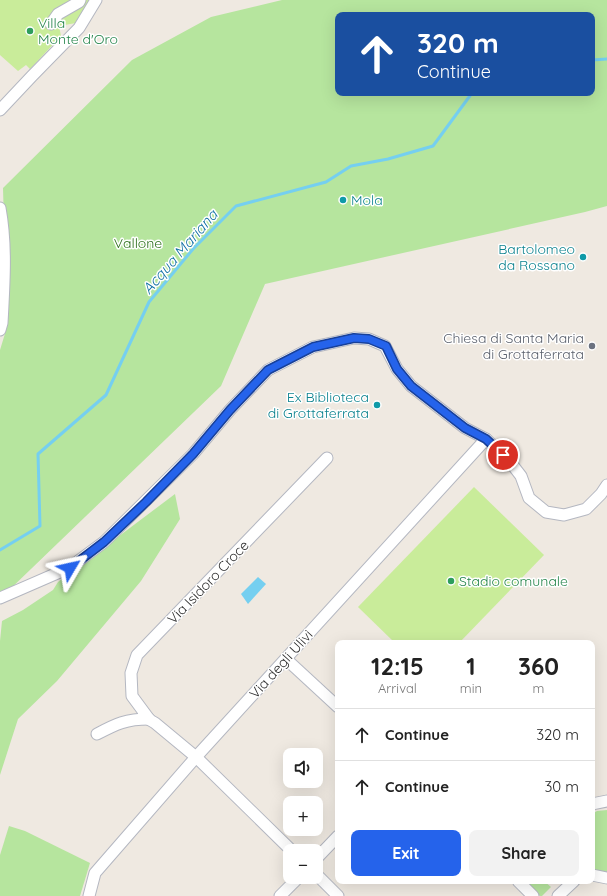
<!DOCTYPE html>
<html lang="en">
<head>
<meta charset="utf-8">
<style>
	body { margin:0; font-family:Quicksand,sans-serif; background:#f2f2f2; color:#222; height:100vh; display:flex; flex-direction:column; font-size:15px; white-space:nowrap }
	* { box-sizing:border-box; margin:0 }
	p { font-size:13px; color:#767676 }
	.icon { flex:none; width:22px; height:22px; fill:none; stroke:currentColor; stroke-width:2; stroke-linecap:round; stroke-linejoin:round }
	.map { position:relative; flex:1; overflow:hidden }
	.drawer { position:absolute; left:335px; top:640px; width:260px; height:244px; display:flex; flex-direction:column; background:#fff; border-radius:8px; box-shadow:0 4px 16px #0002 }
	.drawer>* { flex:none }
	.hud { position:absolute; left:335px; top:12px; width:260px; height:84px; border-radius:8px; box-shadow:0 4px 16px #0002; background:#1a4fa0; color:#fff; overflow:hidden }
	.fabs { position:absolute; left:283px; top:748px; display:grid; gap:8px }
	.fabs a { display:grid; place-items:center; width:40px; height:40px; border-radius:8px; background:#fff; box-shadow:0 4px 16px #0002; font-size:20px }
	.pin { position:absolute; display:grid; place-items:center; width:34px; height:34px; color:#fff; margin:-17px; border:2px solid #fff; border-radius:50%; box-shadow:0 1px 4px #0007 }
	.me { position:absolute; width:44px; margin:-22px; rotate:54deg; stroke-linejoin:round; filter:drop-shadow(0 0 3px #0008) }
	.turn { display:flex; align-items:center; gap:14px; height:84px; padding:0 16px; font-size:18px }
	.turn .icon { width:52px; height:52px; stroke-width:2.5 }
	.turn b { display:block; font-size:28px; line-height:34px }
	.eta { display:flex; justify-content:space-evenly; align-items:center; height:68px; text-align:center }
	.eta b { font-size:24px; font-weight:700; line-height:28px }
	.button { display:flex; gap:8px; margin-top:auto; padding:8px 16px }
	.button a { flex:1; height:46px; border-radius:8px; background:#2563eb; color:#fff; font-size:16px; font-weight:700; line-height:46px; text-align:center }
	.button a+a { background:#f2f2f2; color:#222 }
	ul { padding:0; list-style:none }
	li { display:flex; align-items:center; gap:12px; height:52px; padding:0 16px; border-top:1px solid #e0e0e0 }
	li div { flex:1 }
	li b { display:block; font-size:15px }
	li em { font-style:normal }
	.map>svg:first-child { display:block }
</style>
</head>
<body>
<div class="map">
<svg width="607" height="896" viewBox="0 0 607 896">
	<rect width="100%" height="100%" fill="#efe9e1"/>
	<g fill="#b6e59e" fill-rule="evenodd">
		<path d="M282,0H607V206L585,212L265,284L221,386L4,595L0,596V350L7,327L3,188L132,60L211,17ZM338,15H592V93H338Z"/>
		<path d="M175,494L180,519L141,581L57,681L18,719L0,775V641L2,621L23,610L53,590L58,582Z"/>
		<path d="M607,810V872L596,871L592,868V814L597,811Z"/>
		<path d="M9,826L25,831L90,863L80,896H0V855Z"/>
		<path d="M528,881H544L551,887L542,896H540L526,883Z"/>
	</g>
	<g fill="#c9ec9a">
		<path d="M0,0H89L76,23L59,26L61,36L30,69L26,65L18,71L0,55Z"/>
		<path d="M474,487L544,555L459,643H395L358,607Z"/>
	</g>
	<path fill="#75cff0" d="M258,577L266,584L248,604L241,594Z"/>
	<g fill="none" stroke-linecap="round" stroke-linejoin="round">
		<g stroke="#75cff0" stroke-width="3">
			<path d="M592,60L607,59"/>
			<path d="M0,550L40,526L38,454L106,395L149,302L193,249L236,206L326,182L351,166L388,159L433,146L472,93"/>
		</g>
		<defs>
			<g id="minor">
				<path d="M51,24L58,14L79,2L80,0"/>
				<path d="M0,110L32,76L79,28L96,0"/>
				<path d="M0,208C7,246 4,285 2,323L0,330"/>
				<path d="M0,598L69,568L104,542L193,454L230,410L268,370L313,347L354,338L369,339L385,346L397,369L411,386L465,428L486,439L511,463L521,476L529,498L546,512L564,515L586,509L601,494L607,485"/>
				<path d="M286,659L338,707"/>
				<path d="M143,716L155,723L196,757L292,851"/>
				<path d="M149,719L132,696L131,673L137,655L327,458"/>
				<path d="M97,734C116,724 126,719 149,719"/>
				<path d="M592,804L607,801"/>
				<path d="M316,859L338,836"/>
				<path d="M316,874L338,896"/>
				<path d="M592,875L607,878"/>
				<path d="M518,881L533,896"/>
				<path d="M89,896L95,873L196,757L486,439"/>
				<path d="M280,896L299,877"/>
				<path d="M558,896L574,881"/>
			</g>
		</defs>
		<use href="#minor" stroke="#b4b7c1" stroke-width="13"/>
		<use href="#minor" stroke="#fff" stroke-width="11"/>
	</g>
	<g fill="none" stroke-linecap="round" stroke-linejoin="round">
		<defs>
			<path id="route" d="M70,568L104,542L146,502L193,454L230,410L268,370L313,347L354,338L369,339L386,346L397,369L411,386L465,428L486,439L503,455"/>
		</defs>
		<use href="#route" stroke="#184099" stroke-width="10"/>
		<use href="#route" stroke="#2563eb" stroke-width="7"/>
	</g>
	<g fill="#2e9e5b" stroke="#fff" stroke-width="1.5">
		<circle cx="30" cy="31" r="4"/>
		<circle cx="451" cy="581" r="4"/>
	</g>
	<g fill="#0f9aa8" stroke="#fff" stroke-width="1.5">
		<circle cx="343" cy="200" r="4"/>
		<circle cx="583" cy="257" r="4"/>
		<circle cx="377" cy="405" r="4"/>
	</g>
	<circle fill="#6b7280" stroke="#fff" stroke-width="1.5" cx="592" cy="346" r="4"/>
	<g text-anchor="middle" stroke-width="3" stroke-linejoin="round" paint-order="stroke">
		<g font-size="14" fill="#27864d" stroke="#fff" text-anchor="start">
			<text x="38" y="28">Villa<tspan x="38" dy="16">Monte d'Oro</tspan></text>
			<text x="459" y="586">Stadio comunale</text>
		</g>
		<g font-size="14" fill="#0d838f" stroke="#fff" text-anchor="end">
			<text x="351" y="205" text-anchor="start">Mola</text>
			<text x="575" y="254">Bartolomeo<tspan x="575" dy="16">da Rossano</tspan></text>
			<text x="369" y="402">Ex Biblioteca<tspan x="369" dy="16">di Grottaferrata</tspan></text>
		</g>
		<g font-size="14" fill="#2c6e1b" stroke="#fff">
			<text x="138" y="248">Vallone</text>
		</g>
		<g font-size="14" fill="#5b616d" stroke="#fff" text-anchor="end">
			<text x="584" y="343">Chiesa di Santa Maria<tspan x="584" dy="16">di Grottaferrata</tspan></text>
		</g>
		<g font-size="14" fill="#2e2e2e" stroke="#fff">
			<text transform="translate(208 582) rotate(-46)" y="5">Via Isidoro Croce</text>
			<text transform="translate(281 664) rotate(-48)" y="5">Via degli Ulivi</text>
		</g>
		<g font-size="15" font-style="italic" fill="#0d6fa3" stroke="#fff">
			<text transform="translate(180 252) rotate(-49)" y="5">Acqua Mariana</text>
		</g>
	</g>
</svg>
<div class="fabs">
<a><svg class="icon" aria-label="sound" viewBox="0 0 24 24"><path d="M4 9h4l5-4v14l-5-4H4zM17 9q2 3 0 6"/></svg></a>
<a>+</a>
<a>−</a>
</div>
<div class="pin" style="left:503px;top:455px;background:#d93025"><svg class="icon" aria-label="arrive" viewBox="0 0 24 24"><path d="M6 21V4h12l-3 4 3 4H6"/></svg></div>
<svg class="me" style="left:70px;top:568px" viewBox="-20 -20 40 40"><path d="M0-17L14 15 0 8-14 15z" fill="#2563eb" stroke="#fff" stroke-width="4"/></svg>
<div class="hud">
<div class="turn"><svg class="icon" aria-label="ahead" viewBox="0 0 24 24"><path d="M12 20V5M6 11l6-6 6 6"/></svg><div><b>320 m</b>Continue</div></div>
</div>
<section class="drawer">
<div class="eta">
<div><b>12:15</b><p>Arrival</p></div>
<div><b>1</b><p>min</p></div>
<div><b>360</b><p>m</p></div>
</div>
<ul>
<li><svg class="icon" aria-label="ahead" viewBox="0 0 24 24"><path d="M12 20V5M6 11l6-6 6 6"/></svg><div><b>Continue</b></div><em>320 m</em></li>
<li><svg class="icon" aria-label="ahead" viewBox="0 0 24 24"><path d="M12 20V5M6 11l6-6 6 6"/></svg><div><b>Continue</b></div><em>30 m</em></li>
</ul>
<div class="button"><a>Exit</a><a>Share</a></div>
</section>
</div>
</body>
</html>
